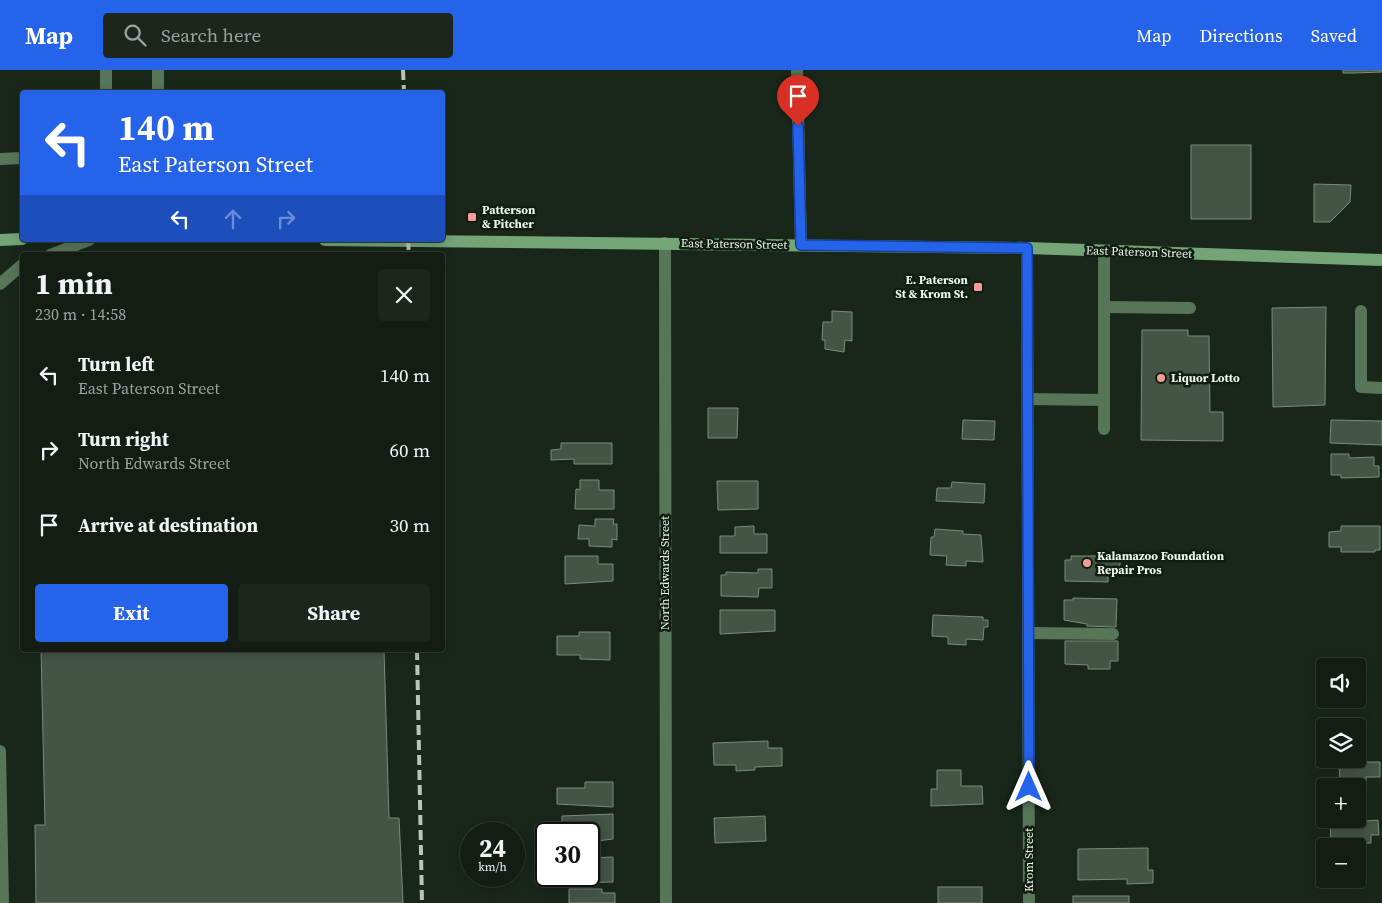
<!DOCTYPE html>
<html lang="en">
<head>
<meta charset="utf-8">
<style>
	body { margin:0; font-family:"Source Serif 4",serif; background:#1c261d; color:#f1f3f6; height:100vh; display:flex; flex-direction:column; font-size:19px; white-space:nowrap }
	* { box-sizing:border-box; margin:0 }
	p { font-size:16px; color:#9da2a0 }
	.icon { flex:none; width:28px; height:28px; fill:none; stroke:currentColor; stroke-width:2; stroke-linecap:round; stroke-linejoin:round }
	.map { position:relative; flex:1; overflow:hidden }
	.panel { position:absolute; left:20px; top:182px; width:425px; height:400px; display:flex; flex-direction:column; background:#131d14; border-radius:5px; box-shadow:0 2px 12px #0003,0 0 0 1px #323b34 }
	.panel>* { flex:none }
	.hud { position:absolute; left:20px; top:20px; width:425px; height:152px; border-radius:5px; box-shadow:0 2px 12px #0003,0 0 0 1px #323b34; background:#2563eb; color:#fff; overflow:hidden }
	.tools { position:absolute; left:1316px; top:588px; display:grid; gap:10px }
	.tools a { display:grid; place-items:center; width:50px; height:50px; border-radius:5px; background:#131d14; box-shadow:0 2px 12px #0003,0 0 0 1px #323b34; font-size:25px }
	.speed { position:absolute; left:460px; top:752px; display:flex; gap:10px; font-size:25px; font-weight:700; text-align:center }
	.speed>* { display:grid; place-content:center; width:65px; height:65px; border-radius:50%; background:#131d14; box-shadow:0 2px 12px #0003,0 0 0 1px #323b34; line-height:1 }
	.speed small { font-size:12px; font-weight:400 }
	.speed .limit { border:2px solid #111; border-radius:8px; background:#fff; color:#111 }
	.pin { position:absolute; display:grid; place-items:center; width:42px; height:42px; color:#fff; margin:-51px -21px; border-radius:50% 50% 50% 0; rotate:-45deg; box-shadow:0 0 5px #0007 }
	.pin .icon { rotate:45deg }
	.me { position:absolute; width:55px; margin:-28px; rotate:0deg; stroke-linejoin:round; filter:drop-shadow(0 0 4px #0008) }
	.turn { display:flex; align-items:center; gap:18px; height:105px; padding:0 15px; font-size:22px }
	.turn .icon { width:65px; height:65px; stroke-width:2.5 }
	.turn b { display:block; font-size:35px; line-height:42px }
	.lanes { display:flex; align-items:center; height:48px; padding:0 15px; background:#0003; justify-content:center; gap:25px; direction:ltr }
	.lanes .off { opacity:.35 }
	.round { display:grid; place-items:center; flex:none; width:52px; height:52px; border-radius:5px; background:#1c261d }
	.headline { display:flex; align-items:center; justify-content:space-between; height:85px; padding:0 15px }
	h1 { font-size:30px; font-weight:700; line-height:38px }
	.primary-button { display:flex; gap:10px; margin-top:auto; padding:10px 15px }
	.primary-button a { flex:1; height:58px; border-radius:5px; background:#2563eb; color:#fff; font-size:20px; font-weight:700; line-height:58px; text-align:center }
	.primary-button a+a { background:#1c261d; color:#f1f3f6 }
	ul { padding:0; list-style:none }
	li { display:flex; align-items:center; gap:15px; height:75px; padding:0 15px }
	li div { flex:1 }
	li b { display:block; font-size:19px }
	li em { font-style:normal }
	header { display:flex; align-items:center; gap:30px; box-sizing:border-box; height:70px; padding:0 25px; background:#2563eb; color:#fff }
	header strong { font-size:24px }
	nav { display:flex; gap:28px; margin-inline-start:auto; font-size:18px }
	.search { width:350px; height:45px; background:#1c261d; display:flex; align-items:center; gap:12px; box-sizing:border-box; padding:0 18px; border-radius:5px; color:#9da2a0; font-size:19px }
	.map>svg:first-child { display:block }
</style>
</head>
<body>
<header>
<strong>Map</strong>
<div class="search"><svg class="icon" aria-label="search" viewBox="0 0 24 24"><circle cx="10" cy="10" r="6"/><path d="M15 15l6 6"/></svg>Search here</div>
<nav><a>Map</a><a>Directions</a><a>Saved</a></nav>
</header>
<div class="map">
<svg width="1382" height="833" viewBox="0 0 1382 833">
	<rect width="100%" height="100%" fill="#19271a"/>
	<g fill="#445445" stroke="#7b8c7b">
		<path d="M1343,0H1382V2L1354,3H1343Z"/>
		<rect x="1191" y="75" width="60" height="74"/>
		<path d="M1314,114L1351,115L1350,132L1330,152H1314Z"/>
		<path d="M1326,237L1325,335L1273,337L1272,238Z"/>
		<path d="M832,241L852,242V271L845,270L844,282L825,279V270H822L823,252H832Z"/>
		<path d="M1142,260H1188V266H1209L1210,342H1223V371L1141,370Z"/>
		<path d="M708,338H738L737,368H708Z"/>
		<path d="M963,350L995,351L994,370L962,369Z"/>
		<path d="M1331,350L1382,351V375L1330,373Z"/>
		<path d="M561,373H612V394H574V389L551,390V380L561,379Z"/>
		<path d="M1331,384H1349V388L1374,387V396H1379V407L1341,408V405H1331Z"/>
		<path d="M580,410H599V420H614V439H575L576,419L580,420Z"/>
		<path d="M717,411H758V439L718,440Z"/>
		<path d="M952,412L985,414L984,433L936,431L937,418H951Z"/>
		<path d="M595,449H614L613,454H617V470L612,469V477L589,476V469H578L579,455L595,456Z"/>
		<path d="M754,456V464H767V483H720V466H735V457Z"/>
		<path d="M1341,456H1380V480H1375V482H1341V477H1329V462L1341,461Z"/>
		<path d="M935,459L963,461V464L981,465L983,492L966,491V496L946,495L947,486L930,485L931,467H934Z"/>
		<path d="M565,486H598V494H613V511L565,514Z"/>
		<path d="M1071,486H1120V501H1108V512L1065,511V490H1071Z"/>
		<path d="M758,499H772V518H759L758,527L721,526V505H726V502L758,503Z"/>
		<path d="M1073,528L1117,529L1116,557L1087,556V554L1064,550V530H1073Z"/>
		<path d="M720,540H775V561L720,564Z"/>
		<path d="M933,545L983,547V550H988V557H984L983,570L966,569V575L948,574V567L932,566Z"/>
		<path d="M579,562H610V590L580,589V585H557V566H579Z"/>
		<path d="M1065,571H1118V591H1110V599H1088V595L1065,594Z"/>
		<path d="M41,580H384L389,748H399L403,833H36L35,755H45Z"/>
		<path d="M768,671V678H782V696L755,697V700L736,701V695H714L713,673Z"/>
		<path d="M1358,684H1364V692H1380V707H1366V717L1340,716L1339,689H1358Z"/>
		<path d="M937,700H961V716H982L983,734L931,736V719H937Z"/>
		<path d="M585,712H613V737L557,734V718H585Z"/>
		<path d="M1366,743V751L1378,750L1379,765H1371V773L1331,774L1330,749H1358V744Z"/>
		<path d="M613,744V769L589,772V764H562V746Z"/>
		<path d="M765,746L766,771L715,773L714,748Z"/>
		<path d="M1148,778V800H1153V813L1127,814V809L1078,810V779Z"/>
		<path d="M613,787V812L572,813V806H589V788Z"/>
		<rect x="938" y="817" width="44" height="16"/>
		<path d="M569,819H602V823H615V833H569Z"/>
		<rect x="1073" y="826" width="56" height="7"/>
	</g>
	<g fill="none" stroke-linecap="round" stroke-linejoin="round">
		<g stroke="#577658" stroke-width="12">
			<path d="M106,0V22"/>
			<path d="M0,89L22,88"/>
			<path d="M1104,237L1190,238"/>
			<path d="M1361,241V317L1382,318"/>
			<path d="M1028,329L1104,330"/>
			<path d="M1104,359V182"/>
			<path d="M1029,563L1113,564"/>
		</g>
		<g stroke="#577658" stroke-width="12">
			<path d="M158,0V22"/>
			<path d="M797,0L801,175"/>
			<path d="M665,173L666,833"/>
			<path d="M1027,178L1029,833"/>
			<path d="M50,185L89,170"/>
			<path d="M0,214L22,195"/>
			<path d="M0,681L3,833"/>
		</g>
		<g stroke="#73a576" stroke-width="12">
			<path d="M0,170L22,169"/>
			<path d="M325,170L1027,178L1382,190"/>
		</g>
		<g stroke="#b9c4ba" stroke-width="4" stroke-dasharray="10 5" stroke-linecap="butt">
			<path d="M403,0L404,22"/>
			<path d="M408,170L409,185"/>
			<path d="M417,580L422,833"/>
		</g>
	</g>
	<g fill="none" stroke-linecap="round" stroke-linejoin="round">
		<defs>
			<path id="route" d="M798,56L801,175L1027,178L1029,717"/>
		</defs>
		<use href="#route" stroke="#184099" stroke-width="12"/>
		<use href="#route" stroke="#2563eb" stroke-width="9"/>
	</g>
	<g fill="#f59b97" stroke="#101e11" stroke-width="2">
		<rect x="467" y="142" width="10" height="10" rx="2.5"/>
		<rect x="973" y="212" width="10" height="10" rx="2.5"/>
		<circle cx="1161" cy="308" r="5"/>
		<circle cx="1087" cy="493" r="5"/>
	</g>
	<g text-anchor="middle" stroke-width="5" stroke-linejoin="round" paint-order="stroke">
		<g font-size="12" font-weight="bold" fill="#edf7ee" stroke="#101e11" text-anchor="start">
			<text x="482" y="144">Patterson<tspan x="482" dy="14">&amp; Pitcher</tspan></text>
			<text x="968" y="214" text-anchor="end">E. Paterson<tspan x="968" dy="14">St &amp; Krom St.</tspan></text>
			<text x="1171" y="312">Liquor Lotto</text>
			<text x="1097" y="490">Kalamazoo Foundation<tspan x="1097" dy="14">Repair Pros</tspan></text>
		</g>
		<g font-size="12" fill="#edf7ee" stroke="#101e11">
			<text transform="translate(734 174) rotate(1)" y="4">East Paterson Street</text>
			<text transform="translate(1139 182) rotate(2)" y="4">East Paterson Street</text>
			<text transform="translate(665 503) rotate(-90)" y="4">North Edwards Street</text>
			<text transform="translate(1029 790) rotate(-90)" y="4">Krom Street</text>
		</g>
	</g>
</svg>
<div class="tools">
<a><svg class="icon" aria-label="sound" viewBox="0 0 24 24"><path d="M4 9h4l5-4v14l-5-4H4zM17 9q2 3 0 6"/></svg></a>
<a><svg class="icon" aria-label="layers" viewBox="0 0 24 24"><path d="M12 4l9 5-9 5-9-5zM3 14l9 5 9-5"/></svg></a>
<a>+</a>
<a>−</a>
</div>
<div class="speed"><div>24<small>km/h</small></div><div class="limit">30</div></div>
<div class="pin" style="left:798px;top:56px;background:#d93025"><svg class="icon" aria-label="arrive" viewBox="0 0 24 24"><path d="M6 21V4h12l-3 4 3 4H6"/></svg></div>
<svg class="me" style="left:1029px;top:717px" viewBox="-20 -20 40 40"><path d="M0-17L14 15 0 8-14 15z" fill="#2563eb" stroke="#fff" stroke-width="4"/></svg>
<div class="hud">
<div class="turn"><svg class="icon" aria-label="left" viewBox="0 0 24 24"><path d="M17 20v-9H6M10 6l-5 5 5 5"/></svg><div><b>140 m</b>East Paterson Street</div></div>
<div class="lanes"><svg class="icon" aria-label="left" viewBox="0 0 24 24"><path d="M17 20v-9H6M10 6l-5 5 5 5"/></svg><svg class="icon off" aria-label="ahead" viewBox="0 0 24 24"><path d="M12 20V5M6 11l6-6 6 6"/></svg><svg class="icon off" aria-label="right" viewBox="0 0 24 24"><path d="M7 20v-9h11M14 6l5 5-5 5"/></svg></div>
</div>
<section class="panel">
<div class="headline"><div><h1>1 min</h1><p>230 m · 14:58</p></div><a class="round"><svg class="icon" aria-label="close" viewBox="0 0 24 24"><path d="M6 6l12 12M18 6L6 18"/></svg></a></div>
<ul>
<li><svg class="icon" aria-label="left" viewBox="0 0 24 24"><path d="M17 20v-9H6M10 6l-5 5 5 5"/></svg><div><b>Turn left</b><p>East Paterson Street</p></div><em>140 m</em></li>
<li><svg class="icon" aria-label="right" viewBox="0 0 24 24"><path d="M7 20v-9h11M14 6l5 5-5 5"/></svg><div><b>Turn right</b><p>North Edwards Street</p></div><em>60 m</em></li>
<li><svg class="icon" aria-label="arrive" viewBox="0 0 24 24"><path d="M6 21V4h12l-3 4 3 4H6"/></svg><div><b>Arrive at destination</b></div><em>30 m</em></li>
</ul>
<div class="primary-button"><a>Exit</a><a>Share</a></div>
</section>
</div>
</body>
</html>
